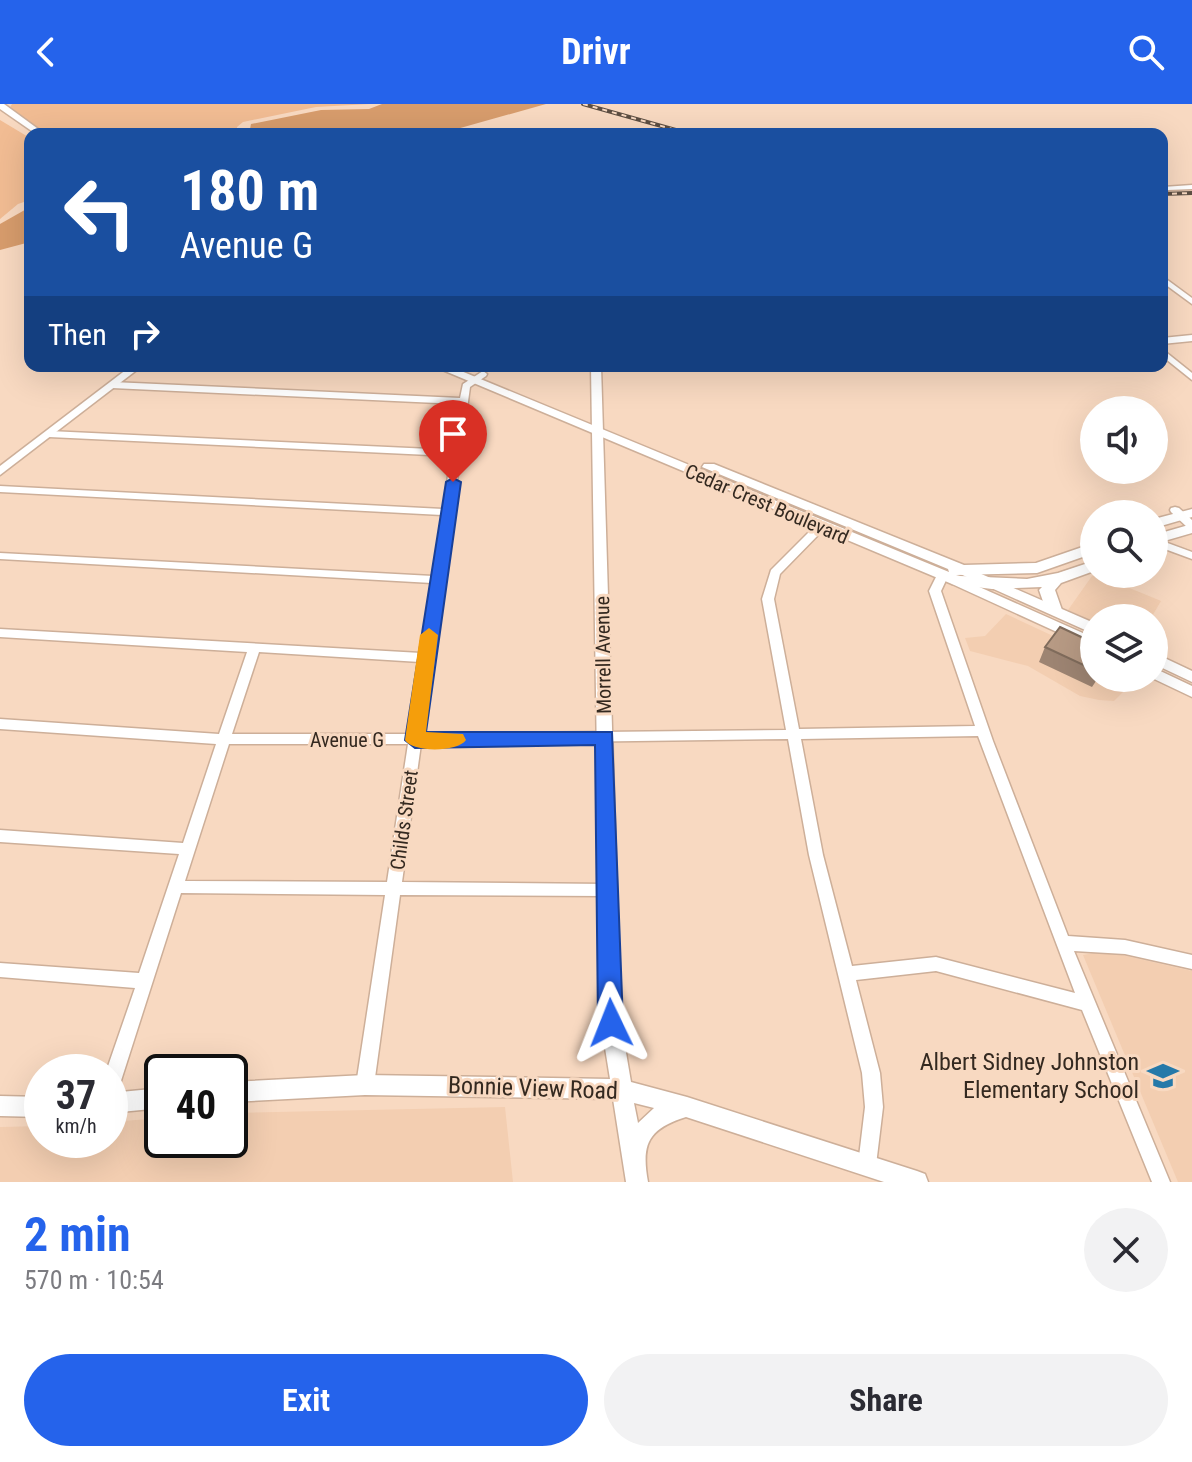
<!DOCTYPE html>
<html lang="en">
<head>
<meta charset="utf-8">
<style>
	body { margin:0; font-family:"Roboto Condensed",sans-serif; background:#f2f2f3; color:#2b2b33; height:100vh; display:flex; flex-direction:column; font-size:30px; white-space:nowrap }
	* { box-sizing:border-box; margin:0 }
	p { font-size:26px; color:#7c7c81 }
	.icon { flex:none; width:44px; height:44px; fill:none; stroke:currentColor; stroke-width:2; stroke-linecap:round; stroke-linejoin:round }
	.map { position:relative; height:1078px; overflow:hidden }
	.sheet { display:flex; flex-direction:column; background:#fff; flex:1 }
	.sheet>* { flex:none }
	.banner { position:absolute; left:24px; top:24px; width:1144px; height:244px; border-radius:16px; box-shadow:0 8px 32px #0002; background:#1a4fa0; color:#fff; overflow:hidden }
	.buttons { position:absolute; left:1080px; top:292px; display:grid; gap:16px }
	.buttons a { display:grid; place-items:center; width:88px; height:88px; border-radius:50%; background:#fff; box-shadow:0 8px 32px #0002; font-size:40px }
	.speed { position:absolute; left:24px; top:950px; display:flex; gap:16px; font-size:40px; font-weight:700; text-align:center }
	.speed>* { display:grid; place-content:center; width:104px; height:104px; border-radius:50%; background:#fff; box-shadow:0 8px 32px #0002; line-height:1 }
	.speed small { font-size:20px; font-weight:400 }
	.speed .limit { border:4px solid #111; border-radius:12px; background:#fff; color:#111 }
	.pin { position:absolute; display:grid; place-items:center; width:68px; height:68px; color:#fff; margin:-82px -34px; border-radius:50% 50% 50% 0; rotate:-45deg; box-shadow:0 0 8px #0007 }
	.pin .icon { rotate:45deg }
	.me { position:absolute; width:88px; margin:-44px; rotate:358deg; stroke-linejoin:round; filter:drop-shadow(0 0 6px #0008) }
	.turn { display:flex; align-items:center; gap:28px; height:168px; padding:0 24px; font-size:36px }
	.turn .icon { width:104px; height:104px; stroke-width:2.5 }
	.turn b { display:block; font-size:56px; line-height:68px }
	.then { display:flex; align-items:center; height:76px; padding:0 24px; background:#0003; gap:16px; font-size:30px }
	.round { display:grid; place-items:center; flex:none; width:84px; height:84px; border-radius:42px; background:#f2f2f3 }
	.head { display:flex; align-items:center; justify-content:space-between; height:136px; padding:0 24px }
	h1 { font-size:48px; font-weight:700; line-height:60px; color:#2563eb }
	.primary-button { display:flex; gap:16px; margin-top:auto; padding:16px 24px }
	.primary-button a { flex:1; height:92px; border-radius:48px; background:#2563eb; color:#fff; font-size:32px; font-weight:700; line-height:92px; text-align:center }
	.primary-button a+a { background:#f2f2f3; color:#2b2b33 }
	header { display:flex; justify-content:space-between; align-items:center; height:104px; padding:0 24px; background:#2563eb; color:#fff; font-size:36px; font-weight:700 }
	.map>svg:first-child { display:block }
</style>
</head>
<body>
<header><svg class="icon" aria-label="back" viewBox="0 0 24 24"><path d="M15 5l-7 7 7 7"/></svg>Drivr<svg class="icon" aria-label="search" viewBox="0 0 24 24"><circle cx="10" cy="10" r="6"/><path d="M15 15l6 6"/></svg></header>
<div class="map">
<svg width="1192" height="1078" viewBox="0 0 1192 1078">
	<rect width="100%" height="100%" fill="#f8d9c1"/>
	<g fill="#f3ceb1">
		<path d="M1098,471L1161,497L1151,514H1094V518L1068,506L1092,472Z"/>
		<path d="M1006,510L1094,551V574H1137L1114,597L1099,596L1080,592L1028,562L970,547L965,534L985,532Z"/>
		<path d="M1104,847L1192,867V1078H1178L1083,851Z"/>
		<path d="M505,1003L513,1078H0V1023L42,1022V1036H110V1018L162,1014V1036H230V1009Z"/>
	</g>
	<g fill="#f1bc93">
		<path d="M12,0H370L316,3L243,18L237,23V30H46L9,5Z"/>
		<path d="M0,16L30,34V96L18,100L0,115Z"/>
	</g>
	<g fill="#d79c6c">
		<path d="M382,0H546L439,30H249L251,20L321,6L369,5Z"/>
		<path d="M30,103V138L0,146V120Z"/>
	</g>
	<g fill="none" stroke-linecap="round" stroke-linejoin="round">
		<defs>
			<g id="minor">
				<path d="M604,28H665L668,30H601Z"/>
				<path d="M1192,81V85L1168,86L1165,94L1162,96L1163,83Z"/>
				<path d="M1162,172L1192,194V200L1162,178Z"/>
				<path d="M1192,231V237L1162,240V234Z"/>
				<path d="M1162,245L1192,269V276L1162,252Z"/>
				<path d="M483,267L487,270L486,272L470,283L422,630L786,626L762,495L771,466L817,420H825L826,422L825,424L780,470L774,495L799,625L975,622L929,487L938,469H946L948,472L941,487L993,637L1068,832L1125,836L1192,851V865L1125,850L1074,847L1170,1078H1152L1082,906L936,867L856,876L880,969L883,1003L876,1061L873,1067L867,1070L861,1067L858,1061L865,1003L862,969L809,751L788,635L421,640L402,778L606,780L611,781L613,786L611,791L606,792L400,791L374,981L371,987L365,990L359,987L356,981L385,791L181,789L119,983L116,989L110,992V968H106L135,884L0,873V859L139,869L179,750L0,738V726L183,739L216,640L0,625V615L219,630L247,548L0,533V525L421,549L432,479L0,455V449L433,472L442,411L0,388V382L443,405L451,352L49,333L44,330L49,327L452,346L459,300L112,284L108,281L112,278L460,294L463,280ZM259,548L420,558L409,630H232ZM978,632L1075,889L936,853L852,862L823,751L801,635ZM229,640H408L387,778L185,777Z"/>
				<path d="M1175,403L1179,404L1192,416V425L1188,424L1171,408L1170,406L1171,404Z"/>
				<path d="M1154,434L1192,448V455L1154,441Z"/>
			</g>
			<g id="tertiary">
				<path d="M131,262H142L0,371V362Z"/>
				<path d="M591,262H601L621,919L631,978L687,993L917,1067L925,1070L928,1078H884L686,1013C648,1025 641,1040 648,1078H626L613,995L365,991L230,998V978L365,971L610,975L601,919ZM634,999L654,1004L638,1019Z"/>
				<path d="M963,462L1094,519V530L958,469L956,466Z"/>
				<path d="M957,473L1094,534V545L952,480L950,477Z"/>
				<path d="M1154,549L1192,567V578L1154,560Z"/>
				<path d="M1154,564L1192,582V593L1152,574H1154Z"/>
				<path d="M162,984V1004L110,1009V989Z"/>
				<path d="M0,992L42,993V1013L0,1012Z"/>
			</g>
			<g id="secondary">
				<path d="M0,0H4L45,30H36L0,5Z"/>
				<path d="M433,262H449L949,468L948,465L702,363L704,360H714L964,461L1036,459L1094,439V449L1037,469L956,471L960,472L1027,475L1058,469L1094,457V467L1061,479L1055,486L1062,506L1054,511L1046,506L1039,486L1042,483L992,485L952,480Z"/>
				<path d="M1192,405V413L1154,424V415Z"/>
				<path d="M1192,420V429L1154,440V431Z"/>
			</g>
		</defs>
		<use href="#minor" stroke="#cdaf99" stroke-width="3"/>
		<use href="#tertiary" stroke="#cdaf99" stroke-width="3"/>
		<use href="#secondary" stroke="#cdaf99" stroke-width="3"/>
		<use href="#minor" fill="#fff" fill-rule="evenodd"/>
		<use href="#tertiary" fill="#fff" fill-rule="evenodd"/>
		<use href="#secondary" fill="#fff" fill-rule="evenodd"/>
		<defs>
			<g id="rail">
				<path d="M583,0L690,30"/>
				<path d="M1162,90L1192,89"/>
			</g>
		</defs>
		<use href="#rail" stroke="#5d4e42" stroke-width="4"/>
		<use href="#rail" stroke="#f8d9c1" stroke-width="2" stroke-dasharray="5" stroke-linecap="butt"/>
	</g>
	<path fill="#9d8472" d="M1094,539V574H1098L1092,583L1039,558L1045,543Z"/>
	<path fill="#b79a84" stroke="#806c5c" stroke-width="2" d="M1060,523L1094,539V566L1045,543Z"/>
	<path fill="#2563eb" stroke="#184099" stroke-width="2" d="M453,374L461,378L426,628H612L623,919L619,928L611,931L602,928L598,919L595,641L415,644L405,636L446,378Z"/>
	<path fill="#f59e0b" d="M429,524L438,531L426,628L463,630L466,636C458,648 413,649 405,636L420,531Z"/>
	<defs>
		<symbol id="school-bare" viewBox="-9 -9 18 18"><path d="M0-5L7-2L0 1L-7-2ZM-4 1L0 2.5L4 1V4Q0 6-4 4Z" fill="#2579a9" stroke="#f8d9c1" stroke-width="2.5" paint-order="stroke"/></symbol>
	</defs>
	<g fill-rule="evenodd">
		<use href="#school-bare" x="1141" y="950" width="44" height="44"/>
	</g>
	<g text-anchor="middle" stroke-width="6" stroke-linejoin="round" paint-order="stroke">
		<g font-size="20" fill="#342920" stroke="#f8d9c1">
			<text transform="translate(767 400) rotate(23)" y="7">Cedar Crest Boulevard</text>
			<text transform="translate(603 551) rotate(-91)" y="7">Morrell Avenue</text>
			<text x="347" y="643">Avenue G</text>
			<text transform="translate(404 716) rotate(-82)" y="7">Childs Street</text>
		</g>
		<g font-size="24" fill="#342920" stroke="#f8d9c1" text-anchor="end">
			<text x="1139" y="966">Albert Sidney Johnston<tspan x="1139" dy="28">Elementary School</tspan></text>
		</g>
		<g font-size="24" fill="#342920" stroke="#f8d9c1">
			<text transform="translate(533 984) rotate(2)" y="8">Bonnie View Road</text>
		</g>
	</g>
</svg>
<div class="buttons">
<a><svg class="icon" aria-label="sound" viewBox="0 0 24 24"><path d="M4 9h4l5-4v14l-5-4H4zM17 9q2 3 0 6"/></svg></a>
<a><svg class="icon" aria-label="search" viewBox="0 0 24 24"><circle cx="10" cy="10" r="6"/><path d="M15 15l6 6"/></svg></a>
<a><svg class="icon" aria-label="layers" viewBox="0 0 24 24"><path d="M12 4l9 5-9 5-9-5zM3 14l9 5 9-5"/></svg></a>
</div>
<div class="speed"><div>37<small>km/h</small></div><div class="limit">40</div></div>
<div class="pin" style="left:453px;top:378px;background:#d93025"><svg class="icon" aria-label="arrive" viewBox="0 0 24 24"><path d="M6 21V4h12l-3 4 3 4H6"/></svg></div>
<svg class="me" style="left:611px;top:919px" viewBox="-20 -20 40 40"><path d="M0-17L14 15 0 8-14 15z" fill="#2563eb" stroke="#fff" stroke-width="4"/></svg>
<div class="banner">
<div class="turn"><svg class="icon" aria-label="left" viewBox="0 0 24 24"><path d="M17 20v-9H6M10 6l-5 5 5 5"/></svg><div><b>180 m</b>Avenue G</div></div>
<div class="then">Then<svg class="icon" aria-label="right" viewBox="0 0 24 24"><path d="M7 20v-9h11M14 6l5 5-5 5"/></svg></div>
</div>
</div>
<section class="sheet">
<div class="head"><div><h1>2 min</h1><p>570 m · 10:54</p></div><a class="round"><svg class="icon" aria-label="close" viewBox="0 0 24 24"><path d="M6 6l12 12M18 6L6 18"/></svg></a></div>
<div class="primary-button"><a>Exit</a><a>Share</a></div>
</section>
</body>
</html>
